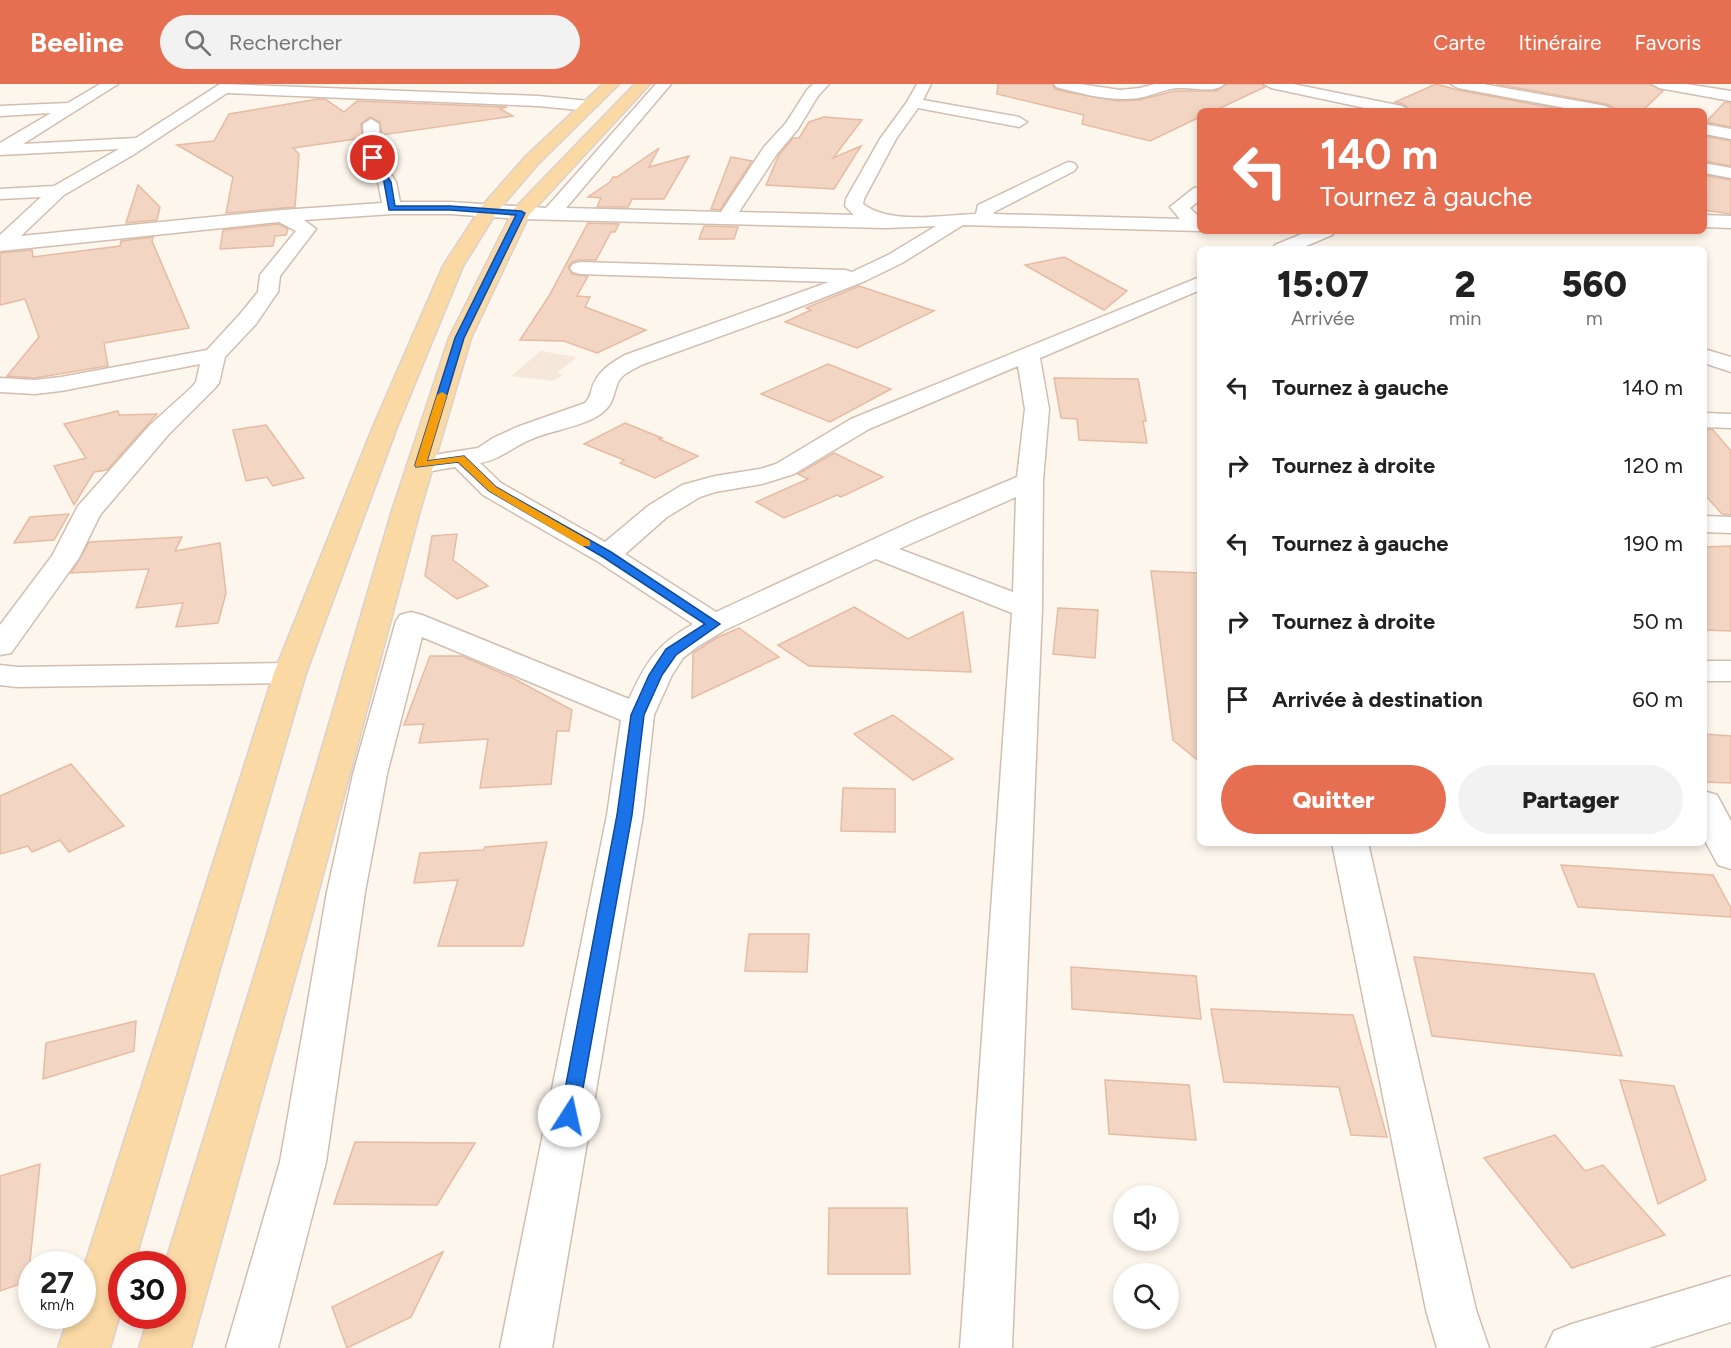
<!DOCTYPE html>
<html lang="fr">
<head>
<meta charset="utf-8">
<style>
	body { margin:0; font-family:Figtree,sans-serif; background:#f2f2f2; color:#222; height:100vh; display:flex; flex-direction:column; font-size:22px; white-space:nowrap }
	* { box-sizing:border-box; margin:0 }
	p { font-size:20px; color:#767676 }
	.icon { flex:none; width:33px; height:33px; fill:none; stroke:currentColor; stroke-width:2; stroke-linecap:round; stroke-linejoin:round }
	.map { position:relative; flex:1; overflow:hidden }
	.drawer { position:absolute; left:1197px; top:162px; width:510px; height:600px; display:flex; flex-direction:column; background:#fff; border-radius:9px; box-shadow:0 3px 9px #0003 }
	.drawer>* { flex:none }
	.guide { position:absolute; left:1197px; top:24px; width:510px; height:126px; border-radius:9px; box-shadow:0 3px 9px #0003; background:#e76f51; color:#fff; overflow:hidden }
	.tools { position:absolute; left:1113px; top:1101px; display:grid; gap:12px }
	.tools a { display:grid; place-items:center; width:66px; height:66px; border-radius:50%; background:#fff; box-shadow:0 3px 9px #0003; font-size:30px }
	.speed { position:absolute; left:18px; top:1167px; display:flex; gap:12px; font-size:30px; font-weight:700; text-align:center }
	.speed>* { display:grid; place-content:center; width:78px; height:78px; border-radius:50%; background:#fff; box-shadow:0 3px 9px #0003; line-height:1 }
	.speed small { font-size:15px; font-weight:400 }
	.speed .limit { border:9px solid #d22; background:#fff; color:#111 }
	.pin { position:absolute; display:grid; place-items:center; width:51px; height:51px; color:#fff; margin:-26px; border:3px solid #fff; border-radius:50%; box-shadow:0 2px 6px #0007 }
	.me { position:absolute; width:66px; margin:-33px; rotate:10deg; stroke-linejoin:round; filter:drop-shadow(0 0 4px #0008) }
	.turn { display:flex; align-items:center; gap:21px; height:126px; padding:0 24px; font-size:27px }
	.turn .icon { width:78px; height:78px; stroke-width:2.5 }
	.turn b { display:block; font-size:42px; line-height:51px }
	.eta { display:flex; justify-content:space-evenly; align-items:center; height:102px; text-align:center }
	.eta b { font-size:36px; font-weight:800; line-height:42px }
	.primary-button { display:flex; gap:12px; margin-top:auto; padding:12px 24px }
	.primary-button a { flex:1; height:69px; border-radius:36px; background:#e76f51; color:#fff; font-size:24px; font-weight:800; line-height:69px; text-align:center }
	.primary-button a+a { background:#f2f2f2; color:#222 }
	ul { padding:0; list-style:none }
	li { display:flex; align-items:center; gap:18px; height:78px; padding:0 24px }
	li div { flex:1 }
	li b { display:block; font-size:22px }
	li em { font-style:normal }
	header { display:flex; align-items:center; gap:36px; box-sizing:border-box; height:84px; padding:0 30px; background:#e76f51; color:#fff }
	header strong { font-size:28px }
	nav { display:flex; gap:33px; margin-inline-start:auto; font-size:21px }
	.search { width:420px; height:54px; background:#f2f2f2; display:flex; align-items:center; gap:15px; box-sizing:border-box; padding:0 21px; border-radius:33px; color:#767676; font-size:22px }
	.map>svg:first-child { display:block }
</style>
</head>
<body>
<header>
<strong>Beeline</strong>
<div class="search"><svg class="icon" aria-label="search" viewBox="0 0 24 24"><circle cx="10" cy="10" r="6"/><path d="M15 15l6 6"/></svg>Rechercher</div>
<nav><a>Carte</a><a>Itinéraire</a><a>Favoris</a></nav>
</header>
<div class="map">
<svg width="1731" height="1264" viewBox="0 0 1731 1264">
	<rect width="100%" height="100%" fill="#fdf6ec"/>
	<path fill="#f5e8da" d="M541,267L577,273L557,289L563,291L552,297L511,292Z"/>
	<g fill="#f3d5c3" stroke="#e6bba3" stroke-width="1.5">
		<path d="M998,0H1052L1055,5L1066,8L1118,17L1139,16L1175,7H1216L1226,0H1262L1265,3L1214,27H1200V33L1150,57L1082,40L1084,31L997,10Z"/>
		<path d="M1436,0L1458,6L1569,27H1412L1403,20L1395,18Z"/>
		<path d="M1496,0H1650L1663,7L1642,27H1621L1606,20Z"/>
		<path d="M318,15H325L344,28L357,17L507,23L500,25L513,32L382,51L380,38L370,33L361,40L362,54L293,64L299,70L295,123L226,129L233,93L177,61L214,57L229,30Z"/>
		<path d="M1725,18L1731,19V43L1706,38Z"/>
		<path d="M824,33L862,36L833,74L861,62L834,105L766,101L779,71L793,54H799L809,38Z"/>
		<path d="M1704,52L1731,57V82L1704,77Z"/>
		<path d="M659,64L649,83L689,72L664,115H632L628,123H597L601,114L588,113L610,98L613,93H617Z"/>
		<path d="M731,73L752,77L720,126L711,125Z"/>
		<path d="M1704,91L1731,96V130L1704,126Z"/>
		<path d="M138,101L160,123L157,136L126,139Z"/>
		<path d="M588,139L619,140L615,148H611L596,176H579L572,178L568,183L572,190L588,192L577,212L590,213L585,223L646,246L597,269L564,257L520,256L549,212Z"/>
		<path d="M279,140L288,145L286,151L275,152L273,162L220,165L223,146Z"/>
		<path d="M704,142L738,143L734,155H699Z"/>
		<path d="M153,153L152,157L189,244L104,259L108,282L35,294L7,292L39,253L25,215L0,221V169L32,166L33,173L120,162L121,157Z"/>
		<path d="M1064,173L1127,207L1104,226L1025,181Z"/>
		<path d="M859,202L934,227L857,264L785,238L811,226L806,224Z"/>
		<path d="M828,280L891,305L830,338L761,310Z"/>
		<path d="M1054,294L1138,295L1146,337H1143L1147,359L1079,356L1077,335L1061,334Z"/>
		<path d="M118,327L119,331L157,330L107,386L94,388L74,421L54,382L86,374L64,340Z"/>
		<path d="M625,339L662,354L659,355L698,372L655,394L620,379L624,376L584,360Z"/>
		<path d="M266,341L304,394L273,402L267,393L246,397L233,346Z"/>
		<path d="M1704,345L1713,346L1731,367V431L1722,430L1704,410Z"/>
		<path d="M834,369L883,393L841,413L837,411L784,434L756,418L808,395L798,390Z"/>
		<path d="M69,430L54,456L14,459L30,433Z"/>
		<path d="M457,450L453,476L488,502L457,515L425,492L432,452Z"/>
		<path d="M182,453L175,467L220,459L226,509L218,539L176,543L183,519L136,524L149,485L71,489L89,458Z"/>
		<path d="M1731,462V547L1704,546V463Z"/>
		<path d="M1151,487L1200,489V678L1173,656Z"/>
		<path d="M854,523L908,555L963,528L971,588L809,582L778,561Z"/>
		<path d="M1058,524L1098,526L1095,574L1053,570Z"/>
		<path d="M739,544L779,573L692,614L693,569L716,554Z"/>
		<path d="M430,572H462L511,593L572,626L569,647H557L551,700L480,704L488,655L419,659L424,640L404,641Z"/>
		<path d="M893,631L953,675L913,696L854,650Z"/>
		<path d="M1704,650L1731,652V699L1704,698Z"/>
		<path d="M71,680L124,742L69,768L60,756L32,768L28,762L0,770V712Z"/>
		<path d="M843,704L895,705V748L841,747Z"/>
		<path d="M547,758L523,862H438L458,796L414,799L420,769L484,766L485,763Z"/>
		<path d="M1561,781L1713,791L1731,824V833L1578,823Z"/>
		<path d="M749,850H809L807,888L745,887Z"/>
		<path d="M1414,873L1594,890L1622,972L1432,952Z"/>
		<path d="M1071,883L1196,892L1201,935L1072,925Z"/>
		<path d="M1211,925L1353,931L1387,1053L1351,1051L1339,1003L1224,998Z"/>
		<path d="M136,937L134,967L43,995L46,959Z"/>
		<path d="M1105,996L1189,1001L1196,1056L1109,1050Z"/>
		<path d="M1620,996L1674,1002L1706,1096L1658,1120Z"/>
		<path d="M1555,1051L1585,1087L1603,1081L1665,1151L1572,1184L1484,1074Z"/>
		<path d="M355,1058L475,1059L437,1121L334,1120Z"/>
		<path d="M40,1080L28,1197L0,1207V1092Z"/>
		<path d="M829,1124H907L910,1190H828Z"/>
		<path d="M443,1168L411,1233L347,1264L332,1223Z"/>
	</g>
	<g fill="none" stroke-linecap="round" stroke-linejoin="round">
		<defs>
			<g id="minor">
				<path d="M100,0H118L23,60L136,54L220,0L538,12L589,17L597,22L589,27L538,22L227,9L133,71L64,111L21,152L282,126L382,119L378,98L365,74L363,40L371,35L379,40L381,74L396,98L400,118H450L546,124L656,0H671L566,124L721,128L764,63L786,39L807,6L813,0H829L818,12L798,45L777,70L739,128L854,131L845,122L846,115L880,55L907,18L917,0H931L923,16L1019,33L1027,38L1019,43L918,24L896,55L864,115L863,120C890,141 943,131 976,130L978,121L1068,78L1074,79L1077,83L1074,87L994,128V130L1180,135L1170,123L1194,104L1200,103V116L1190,124L1200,134V147L963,141L902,179L865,197L782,230L641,281C633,286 620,290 617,301C613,312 613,320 603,328C587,342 553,346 534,354C515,361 500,376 480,379L501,399L605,458L648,422L682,401L715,392L760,385L776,380L851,335L1200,193V206L1040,274L1049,325L1043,397L1042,524L1012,1264H960L1012,529L876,475L725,546L697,563L683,574L672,591L654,631L643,731L552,1264H500L607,731L621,636L422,553L387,690L365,808L326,1078L278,1264H226L280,1078L327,808L353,690L396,537L400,531L411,528L422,531L629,615C646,578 657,560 693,540L597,477L483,411L455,383L420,389L411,386L407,381L411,376L420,373L478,364L493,354L517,343L585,319C593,310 590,305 595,297C602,284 613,278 625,271L829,198L580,190L573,188L570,184L573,180L580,178L845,186L852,188L888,171L936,142L886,144L521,135L450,130H392L304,136L316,145L280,192L278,208L275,212L256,240L225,273L219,299L215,304L168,351L100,431L79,474L11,569L0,571V541L52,472L78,422L150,341L192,303L196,298L200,280L61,307L35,310L0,308V294L35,296L61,293L207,266L240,230L258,208L260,191L296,147L279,138L0,167V151L41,113L0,115V105L54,102L119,65L0,71V59L51,29L0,32V22L68,19ZM1018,282L1025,325L1017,393L915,436L716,528L625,470L667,433L700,413L715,408L762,400L794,390L869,345ZM1016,413L1013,508L899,465Z"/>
				<path d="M1054,0H1080L1120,6L1140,4L1155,0H1224C1216,10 1192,3 1180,4C1166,4 1152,12 1139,14C1111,18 1083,10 1056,3Z"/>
				<path d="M1264,0H1293L1402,22L1410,27H1379L1271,4Z"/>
				<path d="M1451,0H1483L1606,22L1614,27H1581L1458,4Z"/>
				<path d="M1652,0H1686L1731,7V17L1659,4Z"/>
				<path d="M1704,40L1731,45V55L1704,50Z"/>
				<path d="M1704,79L1731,84V94L1704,89Z"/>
				<path d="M1704,131L1731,132V144L1704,143Z"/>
				<path d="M1309,147H1335L1332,151L1299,165H1272L1275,161Z"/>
				<path d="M1704,265L1731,273V288L1704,279Z"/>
				<path d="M1704,329L1731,330V344L1704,343Z"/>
				<path d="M1704,432L1731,433V449L1704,448Z"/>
				<rect x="1704" y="577" width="27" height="20"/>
				<path d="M290,579L301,582L306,589L301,596L290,599L17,603L0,601V581L17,583Z"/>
				<path d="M1704,707L1717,711L1731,737V785L1718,781L1704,755Z"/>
				<path d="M1332,759H1368L1476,1226L1489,1264H1437L1426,1226Z"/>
				<path d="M1731,1192V1238L1649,1264H1546L1554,1247L1572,1240Z"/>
			</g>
			<g id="major">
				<path d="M603,0H619L538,80L496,129L463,182L397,343L306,589L134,1180H122V1223L110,1264H58L69,1232H82V1189L274,589L373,343L443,182L482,122L526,72Z"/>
				<path d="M635,0H650L529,131L471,254L419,430L306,854L191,1264H139L149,1232H172V1180H165L266,854L391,430L449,254L514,125Z"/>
			</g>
		</defs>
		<use href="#minor" stroke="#d1beb0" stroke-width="3"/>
		<use href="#major" stroke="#dad1cd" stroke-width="3"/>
		<use href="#minor" fill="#fff" fill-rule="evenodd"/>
		<use href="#major" fill="#fbd9a5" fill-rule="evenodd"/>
	</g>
	<path fill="#1a73e8" stroke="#114b97" stroke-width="1.5" d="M370,73H375L391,98L395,122H450L521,127L525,129L464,254L427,377L464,372L496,403L611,468L720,540L676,571L662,591L644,631L632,731L578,1032L576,1038L569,1040L563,1038L560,1032L617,731L631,631L649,591L666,565L705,540L603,473L489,407L458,378L416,383L415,381L455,254L516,131L450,126H389L384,98Z"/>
	<path fill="#f59e0b" d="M442,308L447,311L427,377L464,372L496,403L590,457V462H582L489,407L458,378L416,383L415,381L437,311Z"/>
</svg>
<div class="tools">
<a><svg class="icon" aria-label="sound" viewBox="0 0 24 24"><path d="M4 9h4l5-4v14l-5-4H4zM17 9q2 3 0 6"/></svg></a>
<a><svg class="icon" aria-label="search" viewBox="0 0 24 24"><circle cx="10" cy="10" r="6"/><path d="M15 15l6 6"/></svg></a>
</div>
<div class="speed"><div>27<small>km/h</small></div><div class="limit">30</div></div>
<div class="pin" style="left:373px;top:74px;background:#d93025"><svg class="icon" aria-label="arrive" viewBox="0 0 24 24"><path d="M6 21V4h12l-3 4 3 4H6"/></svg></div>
<svg class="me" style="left:569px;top:1032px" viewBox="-20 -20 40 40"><circle r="19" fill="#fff"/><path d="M0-13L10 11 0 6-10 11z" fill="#1a73e8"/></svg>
<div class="guide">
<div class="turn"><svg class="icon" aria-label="left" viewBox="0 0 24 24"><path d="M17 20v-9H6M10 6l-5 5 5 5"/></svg><div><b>140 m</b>Tournez à gauche</div></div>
</div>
<section class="drawer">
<div class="eta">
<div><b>15:07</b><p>Arrivée</p></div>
<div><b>2</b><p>min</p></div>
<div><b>560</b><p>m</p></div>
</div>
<ul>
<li><svg class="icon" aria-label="left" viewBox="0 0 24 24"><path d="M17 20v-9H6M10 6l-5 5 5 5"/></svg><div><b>Tournez à gauche</b></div><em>140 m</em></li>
<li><svg class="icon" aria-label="right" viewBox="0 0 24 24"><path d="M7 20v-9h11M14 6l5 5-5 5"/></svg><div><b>Tournez à droite</b></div><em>120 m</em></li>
<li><svg class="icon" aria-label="left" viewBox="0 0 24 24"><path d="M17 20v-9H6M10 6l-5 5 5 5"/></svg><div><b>Tournez à gauche</b></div><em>190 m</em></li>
<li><svg class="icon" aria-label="right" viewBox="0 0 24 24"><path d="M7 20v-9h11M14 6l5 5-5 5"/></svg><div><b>Tournez à droite</b></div><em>50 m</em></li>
<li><svg class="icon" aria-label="arrive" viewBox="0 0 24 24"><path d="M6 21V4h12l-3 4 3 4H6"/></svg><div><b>Arrivée à destination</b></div><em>60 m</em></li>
</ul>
<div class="primary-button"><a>Quitter</a><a>Partager</a></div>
</section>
</div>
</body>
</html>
